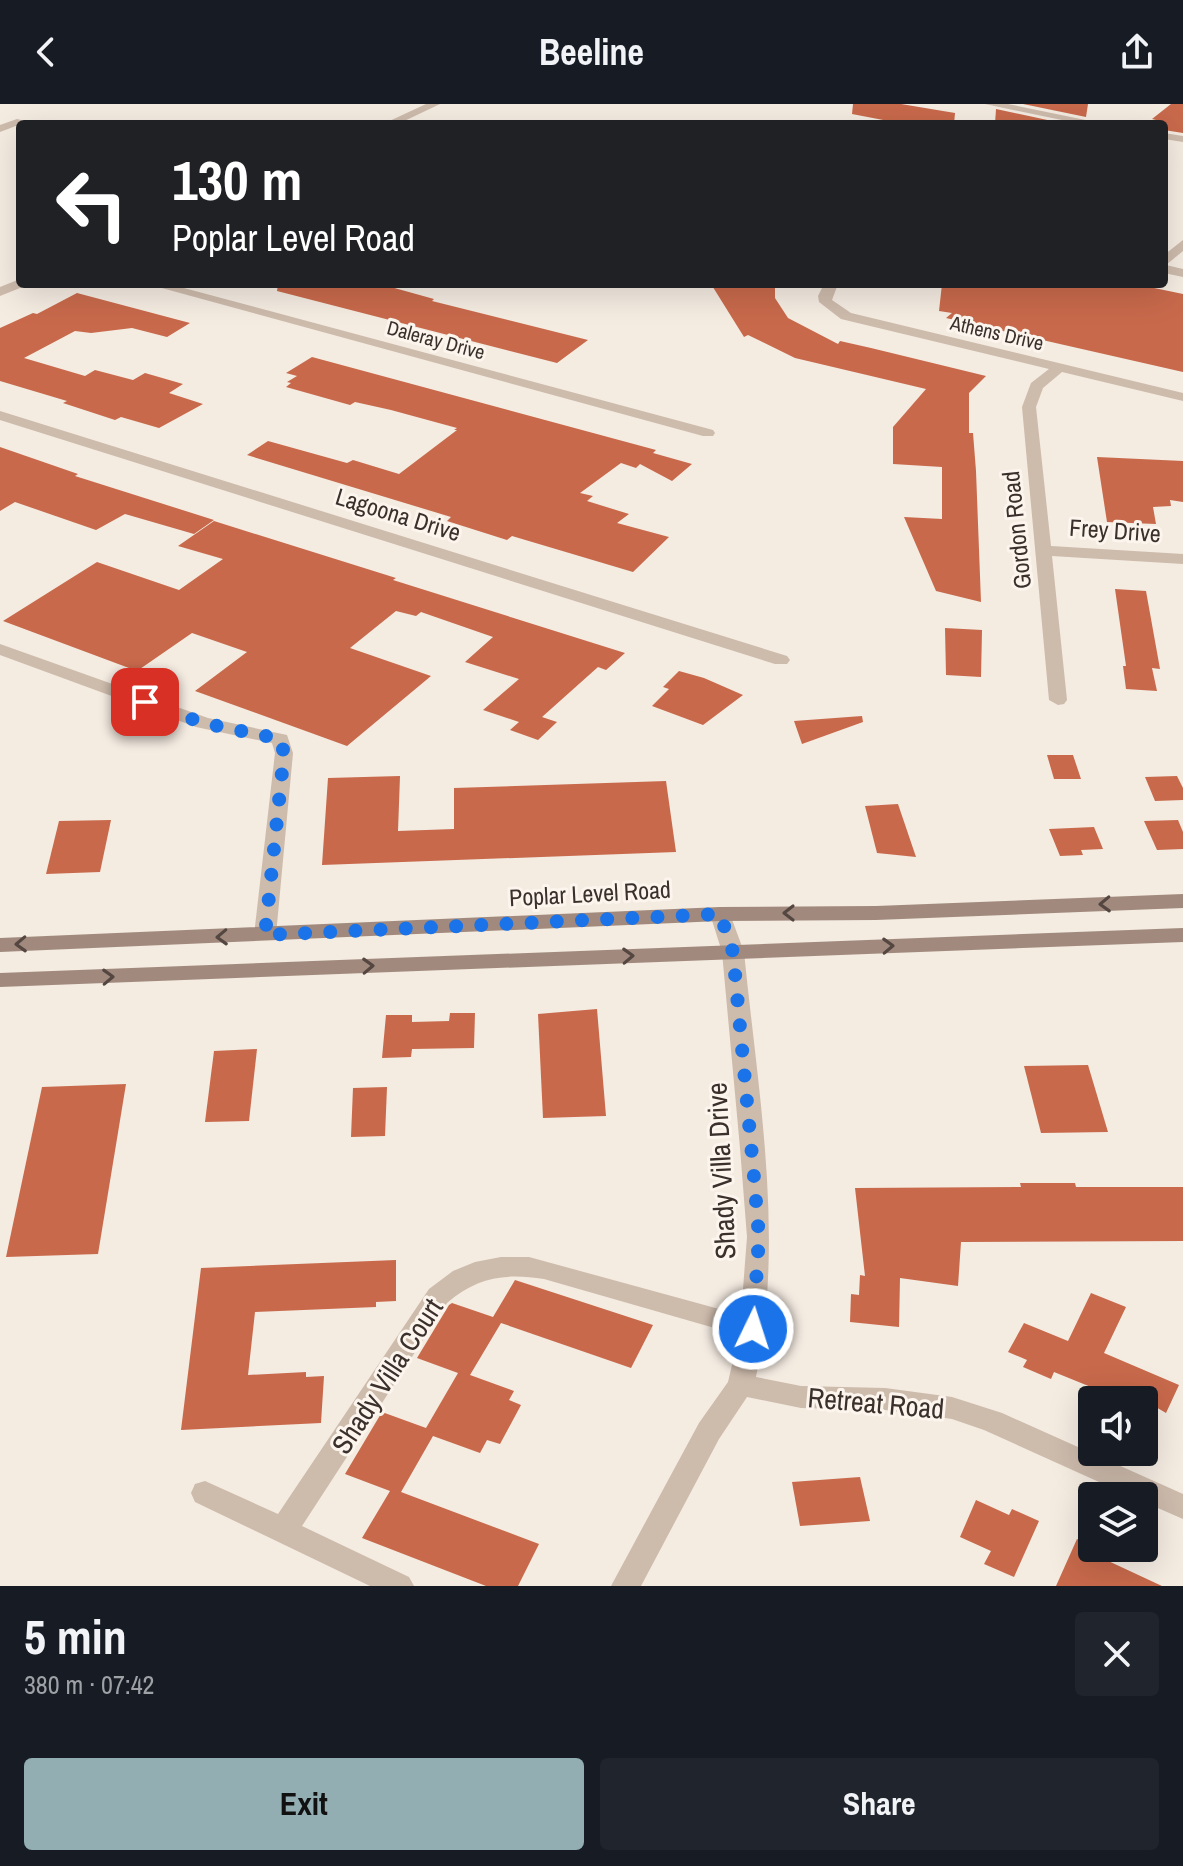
<!DOCTYPE html>
<html lang="en">
<head>
<meta charset="utf-8">
<style>
	body { margin:0; font-family:"Archivo Narrow",sans-serif; background:#20242c; color:#f1f3f6; height:100vh; display:flex; flex-direction:column; font-size:30px; white-space:nowrap }
	* { box-sizing:border-box; margin:0 }
	p { font-size:26px; color:#9ea1a6 }
	.icon { flex:none; width:44px; height:44px; fill:none; stroke:currentColor; stroke-width:2; stroke-linecap:round; stroke-linejoin:round }
	.map { position:relative; height:1482px; overflow:hidden }
	.panel { display:flex; flex-direction:column; background:#171b24; flex:1 }
	.panel>* { flex:none }
	.banner { position:absolute; left:16px; top:16px; width:1152px; height:168px; border-radius:8px; box-shadow:0 8px 32px #0002; background:#202124; color:#fff; overflow:hidden }
	.tools { position:absolute; left:1078px; top:1282px; display:grid; gap:16px }
	.tools a { display:grid; place-items:center; width:80px; height:80px; border-radius:8px; background:#171b24; box-shadow:0 8px 32px #0002; font-size:40px }
	.pin { position:absolute; display:grid; place-items:center; width:68px; height:68px; color:#fff; margin:-34px; border-radius:16px; box-shadow:0 4px 12px #0006 }
	.me { position:absolute; width:88px; margin:-44px; rotate:4deg; stroke-linejoin:round; filter:drop-shadow(0 0 6px #0008) }
	.turn { display:flex; align-items:center; gap:28px; height:168px; padding:0 24px; font-size:36px }
	.turn .icon { width:104px; height:104px; stroke-width:2.5 }
	.turn b { display:block; font-size:56px; line-height:68px }
	.round { display:grid; place-items:center; flex:none; width:84px; height:84px; border-radius:8px; background:#20242c }
	.overview { display:flex; align-items:center; justify-content:space-between; height:136px; padding:0 24px }
	h1 { font-size:48px; font-weight:800; line-height:60px }
	.button { display:flex; gap:16px; margin-top:auto; padding:16px 24px }
	.button a { flex:1; height:92px; border-radius:8px; background:#92aeb2; color:#111; font-size:32px; font-weight:800; line-height:92px; text-align:center }
	.button a+a { background:#20242c; color:#f1f3f6 }
	header { display:flex; justify-content:space-between; align-items:center; height:104px; padding:0 24px; background:#171b24; font-size:36px; font-weight:800 }
	.map>svg:first-child { display:block }
</style>
</head>
<body>
<header><svg class="icon" aria-label="back" viewBox="0 0 24 24"><path d="M15 5l-7 7 7 7"/></svg>Beeline<svg class="icon" aria-label="share" viewBox="0 0 24 24"><path d="M12 15V3M7 8l5-5 5 5M5 13v7h14v-7"/></svg></header>
<div class="map">
<svg width="1183" height="1482" viewBox="0 0 1183 1482">
	<rect width="100%" height="100%" fill="#f4ebe1"/>
	<g fill="#c8694b">
		<path d="M853,0H901L955,9L954,20H904L852,10Z"/>
		<path d="M1023,0H1088L1086,13Z"/>
		<path d="M1171,0H1183V29L1164,26V18L1152,15Z"/>
		<path d="M996,5L1066,20H995Z"/>
		<path d="M278,180H380L434,195L432,197L588,236L557,259L277,187Z"/>
		<path d="M711,180L775,183V194L788,214L838,240L840,237L871,244L986,272L969,289V329H973L976,367L981,498L936,487L904,413L942,415V363L893,360V323L926,285L795,254L748,231L744,233Z"/>
		<path d="M942,180H1135L1183,190V268L946,214L952,209L939,207Z"/>
		<path d="M77,189L190,219L167,233L132,224L91,229L75,227L24,254L85,272L95,266L133,276L145,269L183,280L169,289L203,300L159,324L121,313L115,316L63,299L67,297L0,277V224L33,209L37,210Z"/>
		<path d="M312,253L656,346L653,349L692,360L672,377L640,360L636,364L621,359L580,389L593,392L587,397L629,410L617,419L669,433L633,468L512,432L507,436L447,417L451,413L247,351L268,337L347,359L353,356L399,370L457,326H454L457,324L391,306L355,298L350,301L286,283L291,279L287,278L297,272L286,269Z"/>
		<path d="M0,343L78,370L75,372L214,416L194,430L125,410L96,426L15,398L0,407Z"/>
		<path d="M1097,353L1183,357V398L1170,396L1171,402L1153,403L1156,420L1107,418Z"/>
		<path d="M214,417L396,474L393,476L625,549L606,566L598,563L542,613L557,618L538,636L510,626L519,618L483,606L519,575L465,558L493,533L421,508L416,512L396,507L350,544L431,572L347,642L195,587L247,548L192,529L137,567L3,517L97,458L179,486L223,455L178,442Z"/>
		<path d="M1115,485L1146,487L1160,565L1152,564L1157,587L1126,585L1123,562H1126Z"/>
		<path d="M945,524L982,526L981,573L946,571Z"/>
		<path d="M679,567L704,574L743,591L703,621L652,602L669,585L663,583Z"/>
		<path d="M862,612L863,618L802,640L794,617Z"/>
		<path d="M1047,651H1073L1081,675H1054Z"/>
		<path d="M400,672L398,727L454,725V684L666,677L676,748L322,761L328,674Z"/>
		<path d="M1177,672L1183,684V696L1155,697L1145,673Z"/>
		<path d="M898,700L916,753L877,749L865,702Z"/>
		<path d="M111,716L100,768L46,770L59,717Z"/>
		<path d="M1178,716L1183,728V745L1157,746L1144,717Z"/>
		<path d="M1094,723L1103,745L1081,746L1083,751L1060,752L1049,725Z"/>
		<path d="M597,905L606,1012L543,1014L538,910Z"/>
		<path d="M450,909H475L474,944L412,945L411,953L382,954L386,911H412V918L449,917Z"/>
		<path d="M257,945L249,1017L205,1018L214,947Z"/>
		<path d="M1088,961L1108,1028L1041,1029L1024,962Z"/>
		<path d="M126,980L98,1150L6,1153L42,983Z"/>
		<path d="M387,983L385,1032L351,1033L353,984Z"/>
		<path d="M1020,1079H1075L1076,1083H1183V1137L961,1138L958,1182L900,1174L899,1223L850,1218L851,1190L859,1191L860,1171L865,1172L855,1084L1021,1083Z"/>
		<path d="M396,1156V1197L376,1198V1203L255,1208L248,1271L306,1268V1273L324,1272L321,1319L181,1326L201,1164Z"/>
		<path d="M515,1176L653,1221L631,1264L501,1219L470,1271L514,1287L509,1296L521,1301L500,1340L487,1336L480,1349L433,1332L401,1388L539,1440L518,1482H486L362,1434L390,1387L345,1370L382,1308L426,1324L458,1269L417,1254L449,1201L452,1199L493,1213Z"/>
		<path d="M1091,1189L1126,1203L1104,1249L1179,1281L1166,1309L1144,1296H1123L1054,1268L1051,1275L1023,1263L1027,1256L1008,1248L1024,1219L1068,1237Z"/>
		<path d="M860,1373L870,1417L800,1422L792,1378Z"/>
		<path d="M976,1396L1009,1411L1012,1405L1039,1417L1014,1473L984,1460L991,1447L960,1433Z"/>
		<path d="M1077,1435L1107,1449L1104,1455L1162,1482H1056Z"/>
	</g>
	<g fill="none" stroke-linecap="round" stroke-linejoin="round">
		<g fill="#cdbbac" fill-rule="evenodd">
			<path d="M426,0H440L398,20H383Z"/>
			<path d="M985,0H1008L1105,20H1081Z"/>
			<path d="M17,15L21,16V20L0,28V21Z"/>
			<path d="M1164,29L1183,32V38L1164,35Z"/>
			<path d="M1183,136V147L1166,161L1183,165V173L1164,169V151Z"/>
			<path d="M20,175V180L25,182L0,192V183Z"/>
			<path d="M147,180H169L713,326L715,329L713,332H703Z"/>
			<path d="M824,180H838L832,196L851,209L1183,289V297L1062,268L1043,284L1036,303L1051,442L1183,450V460L1052,452L1067,596L1064,600L1058,601L1049,596L1022,303L1031,279L1049,265L841,215L819,198L818,192Z"/>
			<path d="M0,307L787,552L790,556L787,560H775L0,316Z"/>
			<path d="M0,540L208,614L287,631L293,649L276,831L272,836H258L254,831L275,649L272,639L196,623L0,551Z"/>
			<path d="M720,803L730,810L744,848C758,989 785,1133 756,1273L801,1282L885,1284L952,1293L1002,1309L1183,1390V1415L1144,1398V1392H1130L984,1326L952,1315L885,1306L801,1304L747,1293L719,1335L641,1482H611L699,1319L728,1278L739,1231L544,1175C505,1169 477,1173 447,1199L302,1422L409,1473L414,1482H370L195,1398L191,1389L195,1380L205,1377L278,1410L429,1185L453,1167L475,1158L501,1153H529L741,1211L747,1133L740,1044L722,848L710,810Z"/>
		</g>
		<g fill="#a18a7d" fill-rule="evenodd">
			<path d="M1183,790V804L876,816L720,817L0,848V834L720,803L876,802Z"/>
			<path d="M1183,824V838L0,883V869Z"/>
		</g>
	</g>
	<defs><path id="oneway-chevron" d="M-2-3.5L2.5 0L-2 3.5" fill="none" stroke-width="1.6" stroke-linecap="round" stroke-linejoin="round" transform="scale(2)"/></defs>
	<g stroke="#544640">
		<use href="#oneway-chevron" transform="translate(1105 800) rotate(178)"/>
		<use href="#oneway-chevron" transform="translate(789 809) rotate(180)"/>
		<use href="#oneway-chevron" transform="translate(222 833) rotate(178)"/>
		<use href="#oneway-chevron" transform="translate(21 840) rotate(178)"/>
		<use href="#oneway-chevron" transform="translate(888 842) rotate(-2)"/>
		<use href="#oneway-chevron" transform="translate(628 852) rotate(-2)"/>
		<use href="#oneway-chevron" transform="translate(368 862) rotate(-2)"/>
		<use href="#oneway-chevron" transform="translate(108 873) rotate(-2)"/>
	</g>
	<g fill="none" stroke-linecap="round" stroke-linejoin="round">
		<path stroke="#1a73e8" stroke-width="14" stroke-dasharray="0 25.2" d="M145,598L203,619L280,635L284,649L265,831L720,810L733,848L754,1073L759,1133L753,1225"/>
	</g>
	<g text-anchor="middle" stroke-width="6" stroke-linejoin="round" paint-order="stroke">
		<g font-size="20" fill="#3b302b" stroke="#fbf5ee">
			<text transform="translate(997 229) rotate(13)" y="7">Athens Drive</text>
			<text transform="translate(436 236) rotate(15)" y="7">Daleray Drive</text>
		</g>
		<g font-size="24" fill="#3b302b" stroke="#fbf5ee">
			<text transform="translate(398 411) rotate(17)" y="8">Lagoona Drive</text>
			<text transform="translate(1017 426) rotate(-96)" y="8">Gordon Road</text>
			<text transform="translate(1115 427) rotate(4)" y="8">Frey Drive</text>
			<text transform="translate(590 790) rotate(-3)" y="8">Poplar Level Road</text>
		</g>
		<g font-size="28" fill="#3b302b" stroke="#fbf5ee">
			<text transform="translate(721 1067) rotate(-93)" y="10">Shady Villa Drive</text>
			<text transform="translate(387 1272) rotate(-57)" y="10">Shady Villa Court</text>
			<text transform="translate(876 1299) rotate(5)" y="10">Retreat Road</text>
		</g>
	</g>
</svg>
<div class="tools">
<a><svg class="icon" aria-label="sound" viewBox="0 0 24 24"><path d="M4 9h4l5-4v14l-5-4H4zM17 9q2 3 0 6"/></svg></a>
<a><svg class="icon" aria-label="layers" viewBox="0 0 24 24"><path d="M12 4l9 5-9 5-9-5zM3 14l9 5 9-5"/></svg></a>
</div>
<div class="pin" style="left:145px;top:598px;background:#d93025"><svg class="icon" aria-label="arrive" viewBox="0 0 24 24"><path d="M6 21V4h12l-3 4 3 4H6"/></svg></div>
<svg class="me" style="left:753px;top:1225px" viewBox="-20 -20 40 40"><circle r="17" fill="#1a73e8" stroke="#fff" stroke-width="3"/><path d="M0-11L8 9 0 5-8 9z" fill="#fff"/></svg>
<div class="banner">
<div class="turn"><svg class="icon" aria-label="left" viewBox="0 0 24 24"><path d="M17 20v-9H6M10 6l-5 5 5 5"/></svg><div><b>130 m</b>Poplar Level Road</div></div>
</div>
</div>
<section class="panel">
<div class="overview"><div><h1>5 min</h1><p>380 m · 07:42</p></div><a class="round"><svg class="icon" aria-label="close" viewBox="0 0 24 24"><path d="M6 6l12 12M18 6L6 18"/></svg></a></div>
<div class="button"><a>Exit</a><a>Share</a></div>
</section>
</body>
</html>
